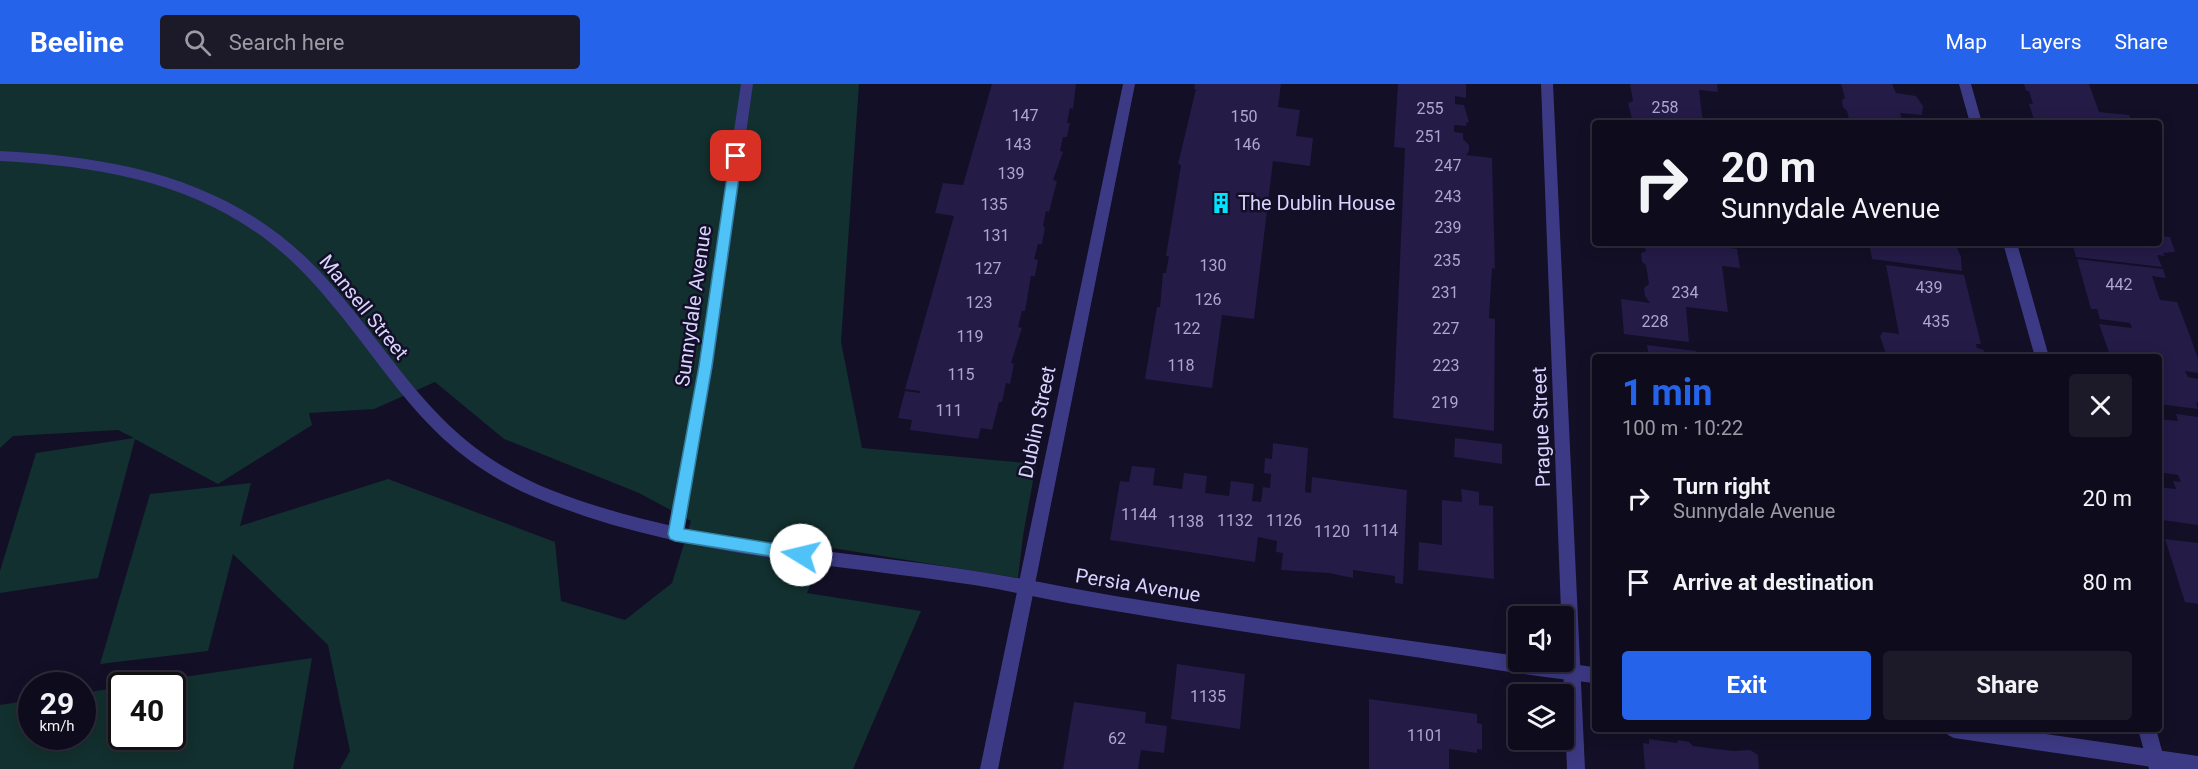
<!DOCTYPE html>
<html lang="en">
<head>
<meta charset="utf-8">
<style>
	body { margin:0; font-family:Roboto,sans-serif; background:#1c1929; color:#f1f3f6; height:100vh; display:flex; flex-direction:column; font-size:22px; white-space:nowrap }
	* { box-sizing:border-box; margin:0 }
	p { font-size:20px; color:#9b9ba3 }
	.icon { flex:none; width:33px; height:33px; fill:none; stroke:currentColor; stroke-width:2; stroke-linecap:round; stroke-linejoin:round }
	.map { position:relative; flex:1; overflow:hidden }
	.details { position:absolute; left:1592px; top:270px; width:570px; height:378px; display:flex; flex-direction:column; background:#0e0b1c; border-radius:6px; box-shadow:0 3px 15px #0003,0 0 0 2px #2e2b3b }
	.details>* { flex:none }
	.top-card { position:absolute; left:1592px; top:36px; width:570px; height:126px; border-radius:6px; box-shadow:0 3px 15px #0003,0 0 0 2px #2e2b3b; background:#0e0b1c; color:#f1f3f6; overflow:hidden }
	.buttons { position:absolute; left:1508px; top:522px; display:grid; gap:12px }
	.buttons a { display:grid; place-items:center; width:66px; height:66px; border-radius:6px; background:#0e0b1c; box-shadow:0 3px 15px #0003,0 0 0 2px #2e2b3b; font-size:30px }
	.speed { position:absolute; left:18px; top:588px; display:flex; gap:12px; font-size:30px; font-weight:700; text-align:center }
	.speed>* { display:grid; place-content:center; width:78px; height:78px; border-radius:50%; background:#0e0b1c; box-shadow:0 3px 15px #0003,0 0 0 2px #2e2b3b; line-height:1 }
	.speed small { font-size:15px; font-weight:400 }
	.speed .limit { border:3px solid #111; border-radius:9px; background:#fff; color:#111 }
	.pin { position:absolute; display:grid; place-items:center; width:51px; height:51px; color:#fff; margin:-26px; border-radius:12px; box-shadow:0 3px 9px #0006 }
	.me { position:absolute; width:66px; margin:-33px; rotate:279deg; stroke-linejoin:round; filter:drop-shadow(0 0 4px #0008) }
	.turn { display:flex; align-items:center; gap:21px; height:126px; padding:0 30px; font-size:27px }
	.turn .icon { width:78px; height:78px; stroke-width:2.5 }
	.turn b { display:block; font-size:42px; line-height:51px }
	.round { display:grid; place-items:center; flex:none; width:63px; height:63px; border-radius:6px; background:#1c1929 }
	.head { display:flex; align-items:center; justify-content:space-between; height:102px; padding:0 30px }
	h1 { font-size:36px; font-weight:700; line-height:45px; color:#2563eb }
	.primary-button { display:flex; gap:12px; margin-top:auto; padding:12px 30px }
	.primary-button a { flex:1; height:69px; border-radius:6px; background:#2563eb; color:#fff; font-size:24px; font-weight:700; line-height:69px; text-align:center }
	.primary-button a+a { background:#1c1929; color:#f1f3f6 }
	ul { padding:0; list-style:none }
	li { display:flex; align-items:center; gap:18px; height:84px; padding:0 30px }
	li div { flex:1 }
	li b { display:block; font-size:22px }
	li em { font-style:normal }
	header { display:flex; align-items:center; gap:36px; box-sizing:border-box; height:84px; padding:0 30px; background:#2563eb; color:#fff }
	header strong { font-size:28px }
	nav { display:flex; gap:33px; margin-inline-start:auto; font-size:21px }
	.search { width:420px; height:54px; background:#1c1929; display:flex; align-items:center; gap:15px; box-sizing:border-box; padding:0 21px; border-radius:6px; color:#9b9ba3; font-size:22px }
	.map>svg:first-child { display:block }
</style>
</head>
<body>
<header>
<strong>Beeline</strong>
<div class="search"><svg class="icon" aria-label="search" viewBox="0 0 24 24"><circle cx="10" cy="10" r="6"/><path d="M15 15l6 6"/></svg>Search here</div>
<nav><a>Map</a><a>Layers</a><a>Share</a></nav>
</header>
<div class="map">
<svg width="2198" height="685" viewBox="0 0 2198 685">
	<rect width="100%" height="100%" fill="#130f26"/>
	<g fill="#12302f">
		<path d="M0,0H859L841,258L862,364L1036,380L1023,452L1018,494L826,463L807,509L921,527L853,685H340L350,667L328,561L233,470L208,567L100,580L150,410L251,399L240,442L388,395L555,458L561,517L625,536L672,499L691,437L639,409L504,355L435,298L374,325L309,329L312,341L218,400L135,355L98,494L0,509V487L36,369L134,354L118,346L13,352L0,364Z"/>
		<path d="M312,574L293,685H0V621L31,616L32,652H82L83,609L121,603L122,652H172V602L130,601Z"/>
	</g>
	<g fill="#241b47">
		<path d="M992,0H1076L1073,25L1070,24L1067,39H1070L1067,53H1063L1060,67L1063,68L1053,96L1057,97L1049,128L1046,127L1043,142L1045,143L1042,160H1038L1034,175L1038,176L1035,192H1031L1025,227H1022L1018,243L1022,244L1011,279L1014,280L1010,300L1006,299L1002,318H999L992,346L981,344L978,355L910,346L912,336L898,334L905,307L920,309V307L905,305L954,132L935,129L943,99L963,101Z"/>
		<path d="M1195,0H1281L1278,23L1300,26L1296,52L1313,54L1310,82L1273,77L1254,235L1222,231L1212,304L1145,295L1157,223H1160L1163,189H1166L1169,172H1166L1181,81L1178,80L1196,5H1194Z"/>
		<path d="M1398,0H1466V14L1455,12V20L1464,21L1469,38L1466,39L1467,42L1454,41V48L1463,49V55L1469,61V67L1466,71L1492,74L1495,185L1492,184L1489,234L1495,235L1494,347L1393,334L1405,64L1394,63Z"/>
		<path d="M1630,0H1717L1718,8L1699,6L1703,39H1633L1628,19L1633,17Z"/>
		<path d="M1841,0H1892L1896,9L1916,12L1923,22L1922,31L1900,29L1903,39H1850L1847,27L1843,23L1842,16L1845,14Z"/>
		<path d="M2024,0H2089L2099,28L2129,31L2132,39H2035L2029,20H2033L2029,7H2026Z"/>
		<path d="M2158,152L2170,153L2175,168L2163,169L2165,172L2157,171L2162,183L2076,173L2072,159H2158Z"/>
		<path d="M1644,159H1719L1720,162L1737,165L1740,184L1722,182L1728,228L1686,223L1689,258L1624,250L1621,215L1650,219L1645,212L1644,204L1649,200L1646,181L1642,178L1641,169L1646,167Z"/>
		<path d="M1869,159H1955L1961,173L1962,187L1872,175Z"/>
		<path d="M2077,175L2163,185L2166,194L2152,192L2160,216L2177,218L2190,252L2198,275V289L2185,287L2188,293L2198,295V319L2196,318L2198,325L2158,320V273L2110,271L2099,240L2132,244L2130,239L2100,235L2097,225H2091Z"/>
		<path d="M1886,181L1964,191L1981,260H1976L1977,264L1984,266L1986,273H1887L1880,252L1883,248L1899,250Z"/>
		<path d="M1647,261L1696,267L1697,273H1649Z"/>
		<path d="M2176,330L2198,333V441L2162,436L2158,429V403L2176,405L2173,397L2181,398L2178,391L2158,388V335L2178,337Z"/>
		<path d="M1455,354L1502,360V380L1454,373Z"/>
		<path d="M1273,359L1308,364L1305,408L1311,409L1312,393L1407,406L1403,500L1395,499V492L1353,486V494L1329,489L1281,486L1283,469L1276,468L1277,457L1258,453L1255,478L1110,456L1120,397L1129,398L1132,382L1155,384L1153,401L1182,405L1184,389L1207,392L1205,409L1229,412L1231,397L1254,400L1252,417L1261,418L1263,403L1270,404L1271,390L1264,389L1265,374L1272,375Z"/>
		<path d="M1461,405L1479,408V421L1493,422L1494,495L1418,486L1419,458L1442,461V416L1462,418Z"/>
		<path d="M2165,455L2198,459V520L2185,518Z"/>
		<path d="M1177,580L1245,590L1240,645L1171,635Z"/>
		<path d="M1369,615L1477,630V639L1482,640V666L1477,665V669L1449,665V685H1369Z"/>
		<path d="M1074,618L1146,628L1145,639L1167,642L1164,669L1141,666L1138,685H1063Z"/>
		<path d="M1649,655L1677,659L1678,656L1689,658L1693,662L1733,667L1750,666L1758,671L1759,685H1645L1643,659L1649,660Z"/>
	</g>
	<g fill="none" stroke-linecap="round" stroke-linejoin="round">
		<g fill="#3d3a85" fill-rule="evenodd">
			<path d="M741,0H753L713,282L683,450L681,455L675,457L669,455L667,450L699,282Z"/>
			<path d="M1123,0H1135L998,685H980Z"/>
			<path d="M1541,0H1553L1585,685H1567Z"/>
			<path d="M1959,0H1971L1982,39H1970Z"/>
			<path d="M2003,159H2017L2049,273H2035Z"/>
			<path d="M2138,645H2156L2167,685H2149Z"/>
		</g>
		<g fill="#3d3a85" fill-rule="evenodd">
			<path d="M0,67C123,73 238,97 324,192C402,278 434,359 551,406C687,459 833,465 975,487C1022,494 1068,504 1115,512C1249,534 1383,553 1518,572V578H1556L1594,583V599C1537,593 1479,583 1422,574C1309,558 1197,541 1085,522C1048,516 1011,507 974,501C827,479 677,472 539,415C423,367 392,287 315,201C231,106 121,83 0,77Z"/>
			<path d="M1945,645H2012L2198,672V685H2166L1954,654L1948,651Z"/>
		</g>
	</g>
	<path fill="#4fc3f7" stroke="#337fa1" stroke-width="1.5" d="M736,68L742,72L712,282L684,445L801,464L807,466L809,471L807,475L801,477L675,457L670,455L668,450L699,282L730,72Z"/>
	<defs>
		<symbol id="building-bare" viewBox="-9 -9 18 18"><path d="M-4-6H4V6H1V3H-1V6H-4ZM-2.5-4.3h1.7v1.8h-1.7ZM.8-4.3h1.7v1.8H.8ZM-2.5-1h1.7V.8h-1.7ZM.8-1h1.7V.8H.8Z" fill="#00e5ff" stroke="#130f26" stroke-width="2.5" paint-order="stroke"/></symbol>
	</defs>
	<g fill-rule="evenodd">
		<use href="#building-bare" x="1206" y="104" width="30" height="30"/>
	</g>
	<g text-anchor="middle" stroke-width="5" stroke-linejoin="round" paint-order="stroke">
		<g font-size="16" fill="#aca6d1">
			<text x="1665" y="29">258</text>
			<text x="1430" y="30">255</text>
			<text x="1025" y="37">147</text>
			<text x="1244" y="38">150</text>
			<text x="1429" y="58">251</text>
			<text x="1018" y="66">143</text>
			<text x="1247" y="66">146</text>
			<text x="1448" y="87">247</text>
			<text x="1011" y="95">139</text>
			<text x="1448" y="118">243</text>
			<text x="994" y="126">135</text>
			<text x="1448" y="149">239</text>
			<text x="996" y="157">131</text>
			<text x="1447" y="182">235</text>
			<text x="1213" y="187">130</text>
			<text x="988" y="190">127</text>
			<text x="2119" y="206">442</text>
			<text x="1929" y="209">439</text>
			<text x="1445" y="214">231</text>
			<text x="1685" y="214">234</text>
			<text x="1208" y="221">126</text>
			<text x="979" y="224">123</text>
			<text x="1655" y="243">228</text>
			<text x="1936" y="243">435</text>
			<text x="1187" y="250">122</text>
			<text x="1446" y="250">227</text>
			<text x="970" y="258">119</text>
			<text x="1181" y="287">118</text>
			<text x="1446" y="287">223</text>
			<text x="961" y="296">115</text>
			<text x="1445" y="324">219</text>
			<text x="949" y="332">111</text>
			<text x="1139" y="436">1144</text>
			<text x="1235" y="442">1132</text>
			<text x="1284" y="442">1126</text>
			<text x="1186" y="443">1138</text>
			<text x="1380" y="452">1114</text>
			<text x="1332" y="453">1120</text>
			<text x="1208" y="618">1135</text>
			<text x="1425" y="657">1101</text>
			<text x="1117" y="660">62</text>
		</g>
		<g font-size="20" fill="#d9d4ff" stroke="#130f26" text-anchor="start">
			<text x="1238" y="126">The Dublin House</text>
		</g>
		<g font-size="20" fill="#d9d4ff" stroke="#130f26">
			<text transform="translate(693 222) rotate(-82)" y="7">Sunnydale Avenue</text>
			<text transform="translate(364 223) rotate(51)" y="7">Mansell Street</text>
			<text transform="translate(1037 338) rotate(-78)" y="7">Dublin Street</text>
			<text transform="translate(1541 343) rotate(-92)" y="7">Prague Street</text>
			<text transform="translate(1138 501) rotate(9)" y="7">Persia Avenue</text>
		</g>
	</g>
</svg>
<div class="buttons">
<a><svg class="icon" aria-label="sound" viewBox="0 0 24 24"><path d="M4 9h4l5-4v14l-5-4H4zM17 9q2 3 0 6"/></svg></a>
<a><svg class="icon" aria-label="layers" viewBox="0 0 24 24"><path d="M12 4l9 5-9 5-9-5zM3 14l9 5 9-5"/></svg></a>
</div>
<div class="speed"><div>29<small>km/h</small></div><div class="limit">40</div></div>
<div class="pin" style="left:736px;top:72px;background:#d93025"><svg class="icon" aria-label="arrive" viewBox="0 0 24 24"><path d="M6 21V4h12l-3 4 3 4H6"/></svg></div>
<svg class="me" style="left:801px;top:471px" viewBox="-20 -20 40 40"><circle r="19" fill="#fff"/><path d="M0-13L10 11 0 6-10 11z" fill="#4fc3f7"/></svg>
<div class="top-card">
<div class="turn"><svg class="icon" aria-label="right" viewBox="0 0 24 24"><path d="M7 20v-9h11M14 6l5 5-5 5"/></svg><div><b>20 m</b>Sunnydale Avenue</div></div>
</div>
<section class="details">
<div class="head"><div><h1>1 min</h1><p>100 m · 10:22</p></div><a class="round"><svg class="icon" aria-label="close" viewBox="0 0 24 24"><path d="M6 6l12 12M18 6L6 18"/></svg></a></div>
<ul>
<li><svg class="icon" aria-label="right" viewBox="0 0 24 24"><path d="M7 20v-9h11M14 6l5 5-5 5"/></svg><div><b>Turn right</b><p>Sunnydale Avenue</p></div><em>20 m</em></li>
<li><svg class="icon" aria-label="arrive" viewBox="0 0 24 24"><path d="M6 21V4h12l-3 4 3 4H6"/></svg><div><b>Arrive at destination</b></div><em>80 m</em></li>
</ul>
<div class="primary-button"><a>Exit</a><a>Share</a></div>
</section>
</div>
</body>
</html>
